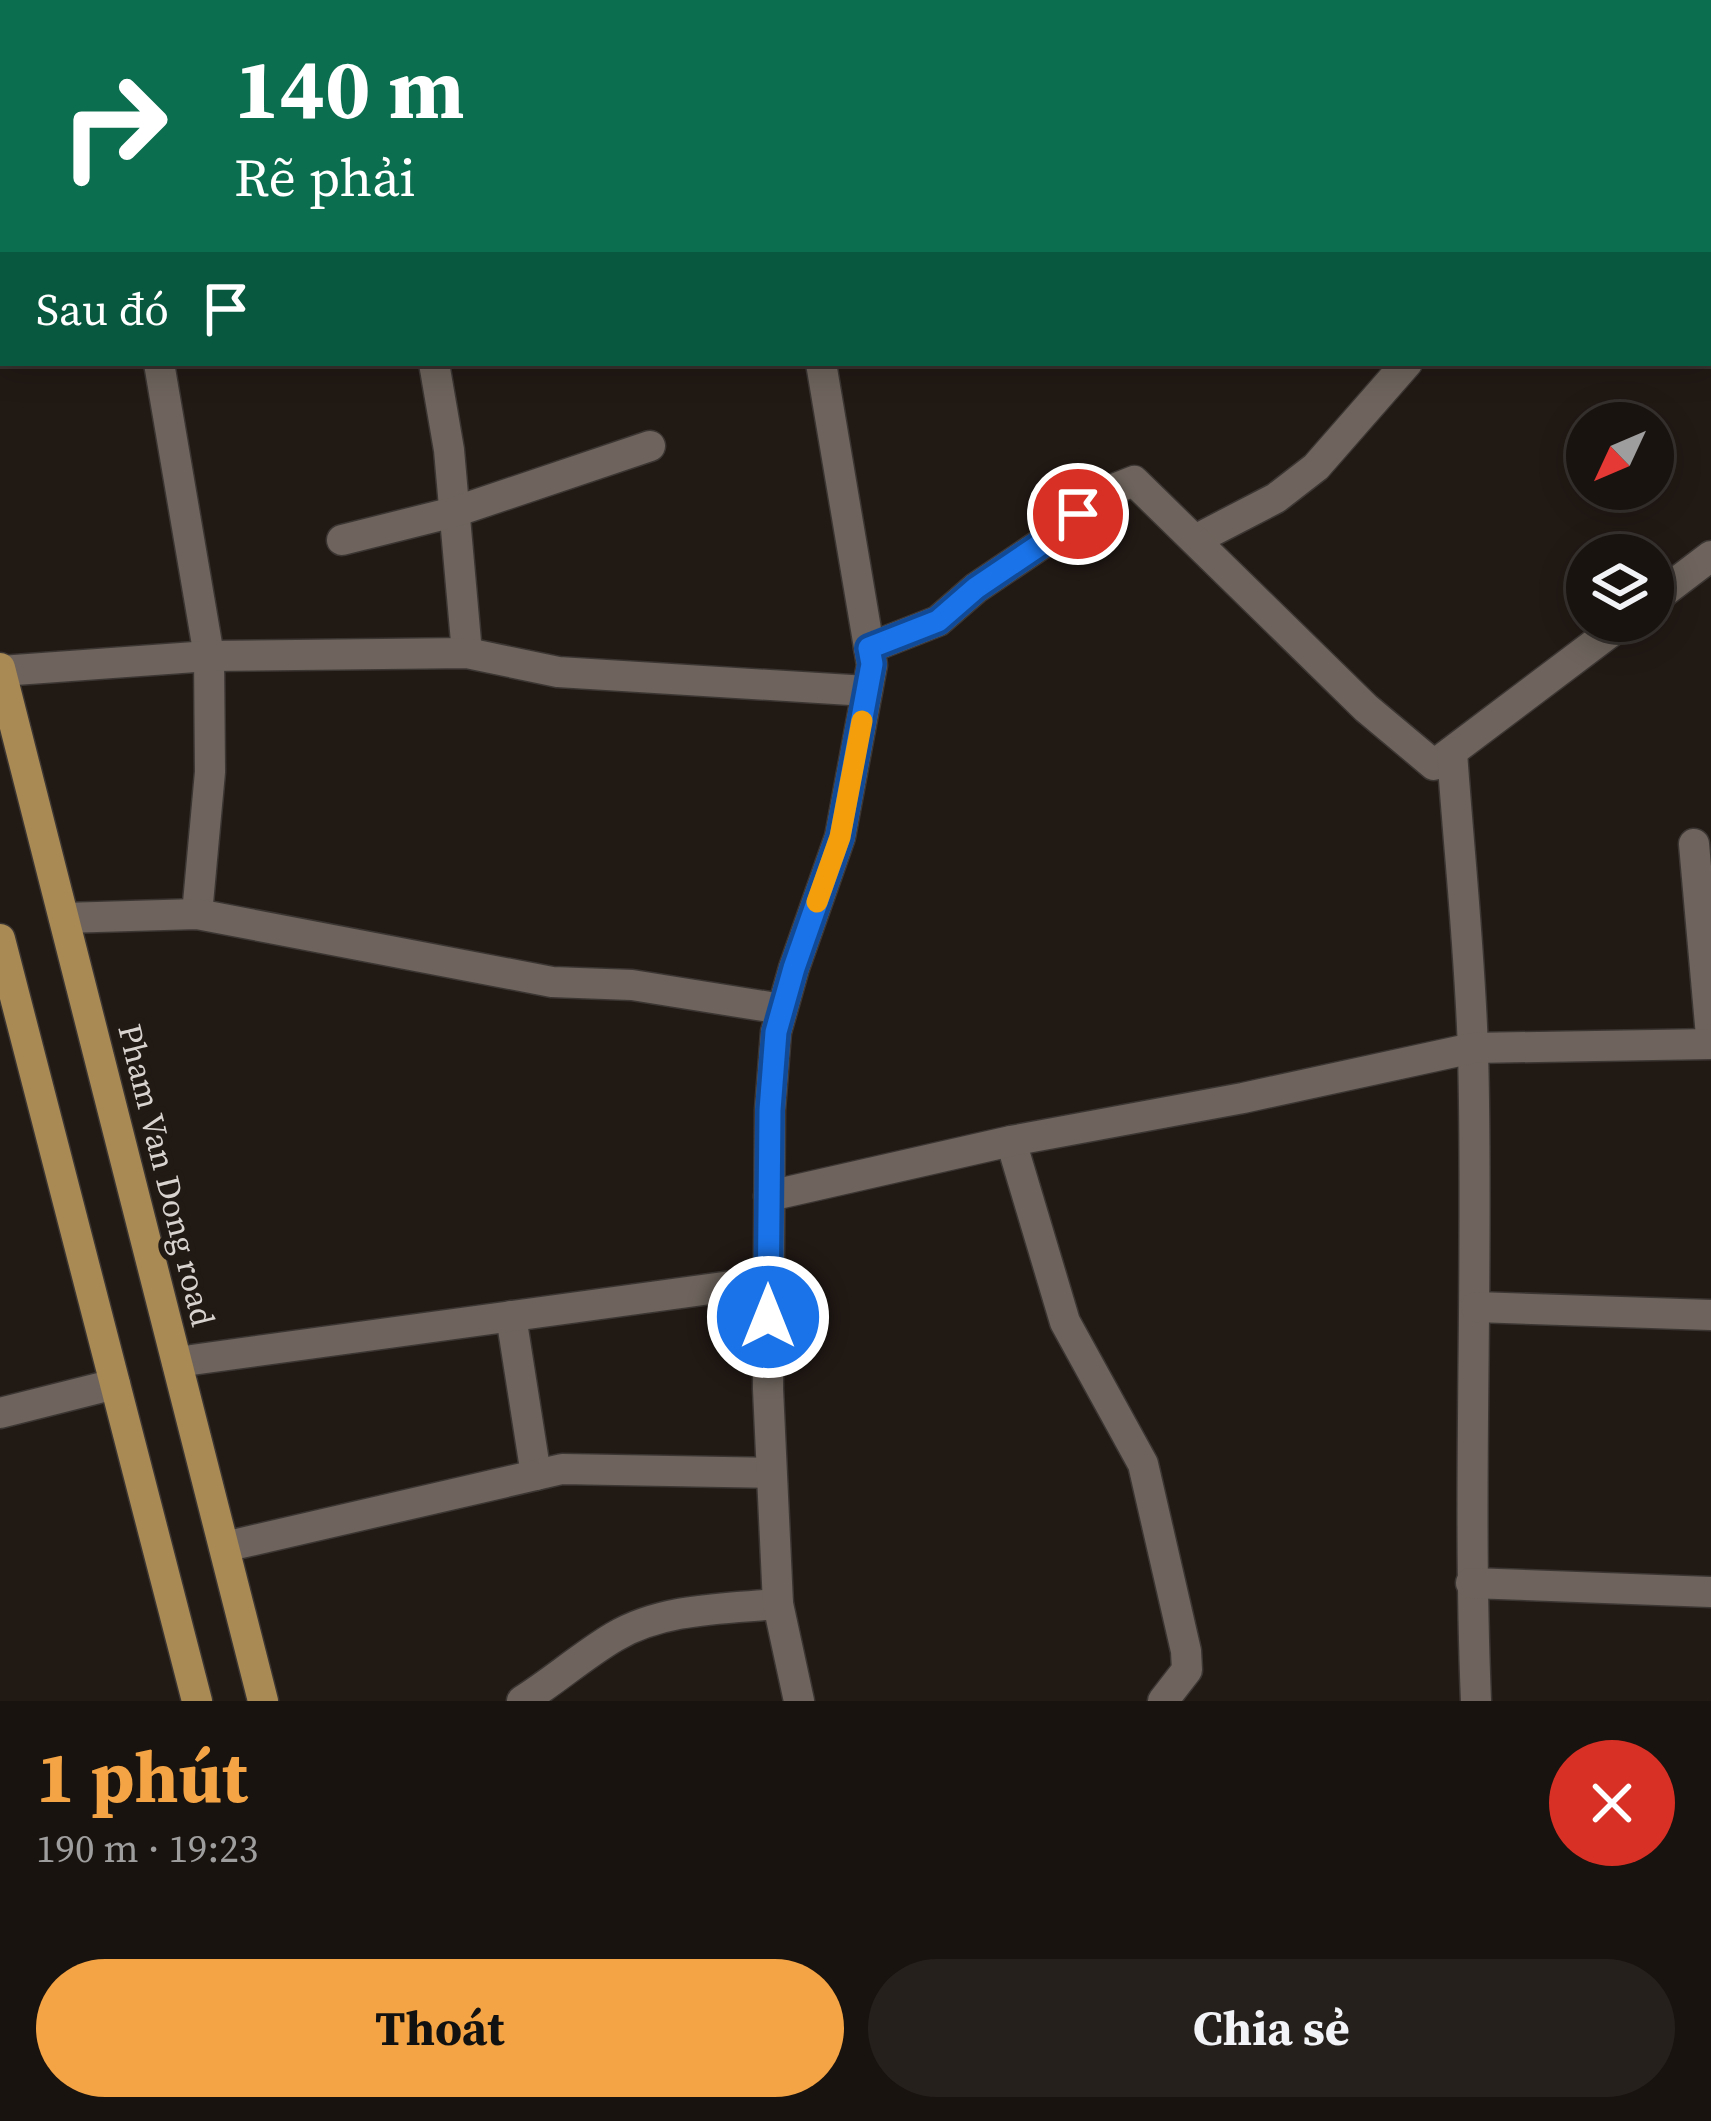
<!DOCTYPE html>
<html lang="vi">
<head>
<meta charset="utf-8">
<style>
	body { margin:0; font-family:"Source Serif 4",serif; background:#26201d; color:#f1f3f6; height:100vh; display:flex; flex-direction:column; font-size:45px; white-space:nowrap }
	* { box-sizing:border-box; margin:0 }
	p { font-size:39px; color:#9f9e9e }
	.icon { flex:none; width:66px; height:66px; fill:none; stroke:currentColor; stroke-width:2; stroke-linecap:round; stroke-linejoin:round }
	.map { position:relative; height:1701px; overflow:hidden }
	.details { display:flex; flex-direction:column; background:#19130f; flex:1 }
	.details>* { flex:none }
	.top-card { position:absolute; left:0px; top:0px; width:1713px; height:366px; box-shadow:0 6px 30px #0003,0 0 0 3px #37322f; background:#0b6e4f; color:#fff; overflow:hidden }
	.needle { width:78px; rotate:226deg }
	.tools { position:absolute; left:1566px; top:402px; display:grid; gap:24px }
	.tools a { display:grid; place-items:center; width:108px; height:108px; border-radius:50%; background:#19130f; box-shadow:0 6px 30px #0003,0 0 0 3px #37322f; font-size:60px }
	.pin { position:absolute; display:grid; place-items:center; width:102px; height:102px; color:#fff; margin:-51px; border:6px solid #fff; border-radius:50%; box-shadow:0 3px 12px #0007 }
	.me { position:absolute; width:132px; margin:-66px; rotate:0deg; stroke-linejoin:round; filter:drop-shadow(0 0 9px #0008) }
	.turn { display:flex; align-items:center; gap:42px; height:252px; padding:0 36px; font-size:54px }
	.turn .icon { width:156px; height:156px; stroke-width:2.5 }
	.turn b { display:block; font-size:84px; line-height:102px }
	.then { display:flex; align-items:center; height:114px; padding:0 36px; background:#0003; gap:24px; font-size:45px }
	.round { display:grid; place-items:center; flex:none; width:126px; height:126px; border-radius:63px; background:#26201d }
	.head { display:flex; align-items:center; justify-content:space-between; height:204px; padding:0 36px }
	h1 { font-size:72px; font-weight:700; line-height:90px; color:#f4a444 }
	.cta { display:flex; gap:24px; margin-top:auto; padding:24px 36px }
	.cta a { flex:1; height:138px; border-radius:72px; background:#f4a444; color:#111; font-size:48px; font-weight:700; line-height:138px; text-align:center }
	.cta a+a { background:#26201d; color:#f1f3f6 }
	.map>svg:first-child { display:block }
</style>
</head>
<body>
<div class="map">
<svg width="1711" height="1701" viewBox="0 0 1711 1701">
	<rect width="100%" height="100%" fill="#211914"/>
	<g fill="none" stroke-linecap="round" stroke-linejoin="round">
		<defs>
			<g id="minor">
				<path d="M63,0L64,3"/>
				<path d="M705,0L706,3"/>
				<path d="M1468,0L1470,3"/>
				<path d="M109,3L117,0"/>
				<path d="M855,3L868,0"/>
				<path d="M1553,3L1559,0"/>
				<path d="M1710,153L1711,152"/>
				<path d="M1710,289L1711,290"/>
				<path d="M159,363L209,656L210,772L197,914"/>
				<path d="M434,363L449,450L467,653"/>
				<path d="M342,540L454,512L650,446"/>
				<path d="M1195,540L1276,498L1316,467L1407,363"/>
				<path d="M1653,600L1711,556"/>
				<path d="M869,648L938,621L976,588L1059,532L1096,496L1134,481L1366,708L1434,765L1625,621"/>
				<path d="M1,671L209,656L467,653L558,672L867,691"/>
				<path d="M1452,752C1459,852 1470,952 1473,1052C1479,1269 1467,1485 1476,1701"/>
				<path d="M1694,844L1711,1036"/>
				<path d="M64,918L197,914L552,982L632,985L782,1009"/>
				<path d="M1011,1141L1065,1322L1143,1464L1186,1651L1187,1670L1163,1701"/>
				<path d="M769,1196L1011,1141L1243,1098L1473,1048L1711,1044"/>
				<path d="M1476,1307L1711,1315"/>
				<path d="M511,1316L536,1475"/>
				<path d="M177,1362L768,1281"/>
				<path d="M0,1413L115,1384"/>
				<path d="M224,1547L562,1469L771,1473"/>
				<path d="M1471,1583L1711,1592"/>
				<path d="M522,1701C554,1681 582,1656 614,1637C663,1608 723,1609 778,1604"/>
				<path d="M799,1701L778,1604L768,1389L770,1110L776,1032L794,968L840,837L872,665L821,363"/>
			</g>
			<g id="major">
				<path d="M0,668L263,1701"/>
				<path d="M0,939L197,1701"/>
			</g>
		</defs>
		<use href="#minor" stroke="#3c3633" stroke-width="33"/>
		<use href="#major" stroke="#3c3633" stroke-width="33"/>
		<use href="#minor" stroke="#6e645d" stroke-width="30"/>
		<use href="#major" stroke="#a98a54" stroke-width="30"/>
	</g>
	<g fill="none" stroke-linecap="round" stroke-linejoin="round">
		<defs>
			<path id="route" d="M768,1317L770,1110L776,1032L794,968L840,837L872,664L869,648L938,621L976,588L1059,532L1078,514"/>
		</defs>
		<use href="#route" stroke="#114b97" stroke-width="30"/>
		<use href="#route" stroke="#1a73e8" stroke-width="21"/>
		<path stroke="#f59e0b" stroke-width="21" d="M817,902L840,837L862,721"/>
	</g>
	<g text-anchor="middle" stroke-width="12" stroke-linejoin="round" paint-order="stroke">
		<g font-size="33" fill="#d9d3cf" stroke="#211914">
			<text transform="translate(167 1175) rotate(76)" y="12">Pham Van Dong road</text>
		</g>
	</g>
</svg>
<div class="tools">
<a><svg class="needle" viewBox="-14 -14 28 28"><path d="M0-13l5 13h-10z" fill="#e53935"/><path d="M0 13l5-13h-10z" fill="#9f9e9e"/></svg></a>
<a><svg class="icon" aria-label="layers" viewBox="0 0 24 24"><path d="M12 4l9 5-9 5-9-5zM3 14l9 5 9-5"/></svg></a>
</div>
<div class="pin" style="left:1078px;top:514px;background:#d93025"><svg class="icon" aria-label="arrive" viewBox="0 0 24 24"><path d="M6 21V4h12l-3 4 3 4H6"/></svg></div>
<svg class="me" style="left:768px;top:1317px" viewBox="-20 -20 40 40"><circle r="17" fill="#1a73e8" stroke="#fff" stroke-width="3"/><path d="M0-11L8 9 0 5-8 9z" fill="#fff"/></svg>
<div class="top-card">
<div class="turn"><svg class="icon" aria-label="right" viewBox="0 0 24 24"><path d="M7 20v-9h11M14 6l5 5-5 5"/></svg><div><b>140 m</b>Rẽ phải</div></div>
<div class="then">Sau đó<svg class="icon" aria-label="arrive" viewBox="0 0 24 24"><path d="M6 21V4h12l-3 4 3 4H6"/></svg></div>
</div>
</div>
<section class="details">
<div class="head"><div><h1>1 phút</h1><p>190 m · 19:23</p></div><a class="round" style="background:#d93025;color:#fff"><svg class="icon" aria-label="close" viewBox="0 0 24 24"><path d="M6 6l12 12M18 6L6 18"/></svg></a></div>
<div class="cta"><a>Thoát</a><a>Chia sẻ</a></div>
</section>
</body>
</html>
